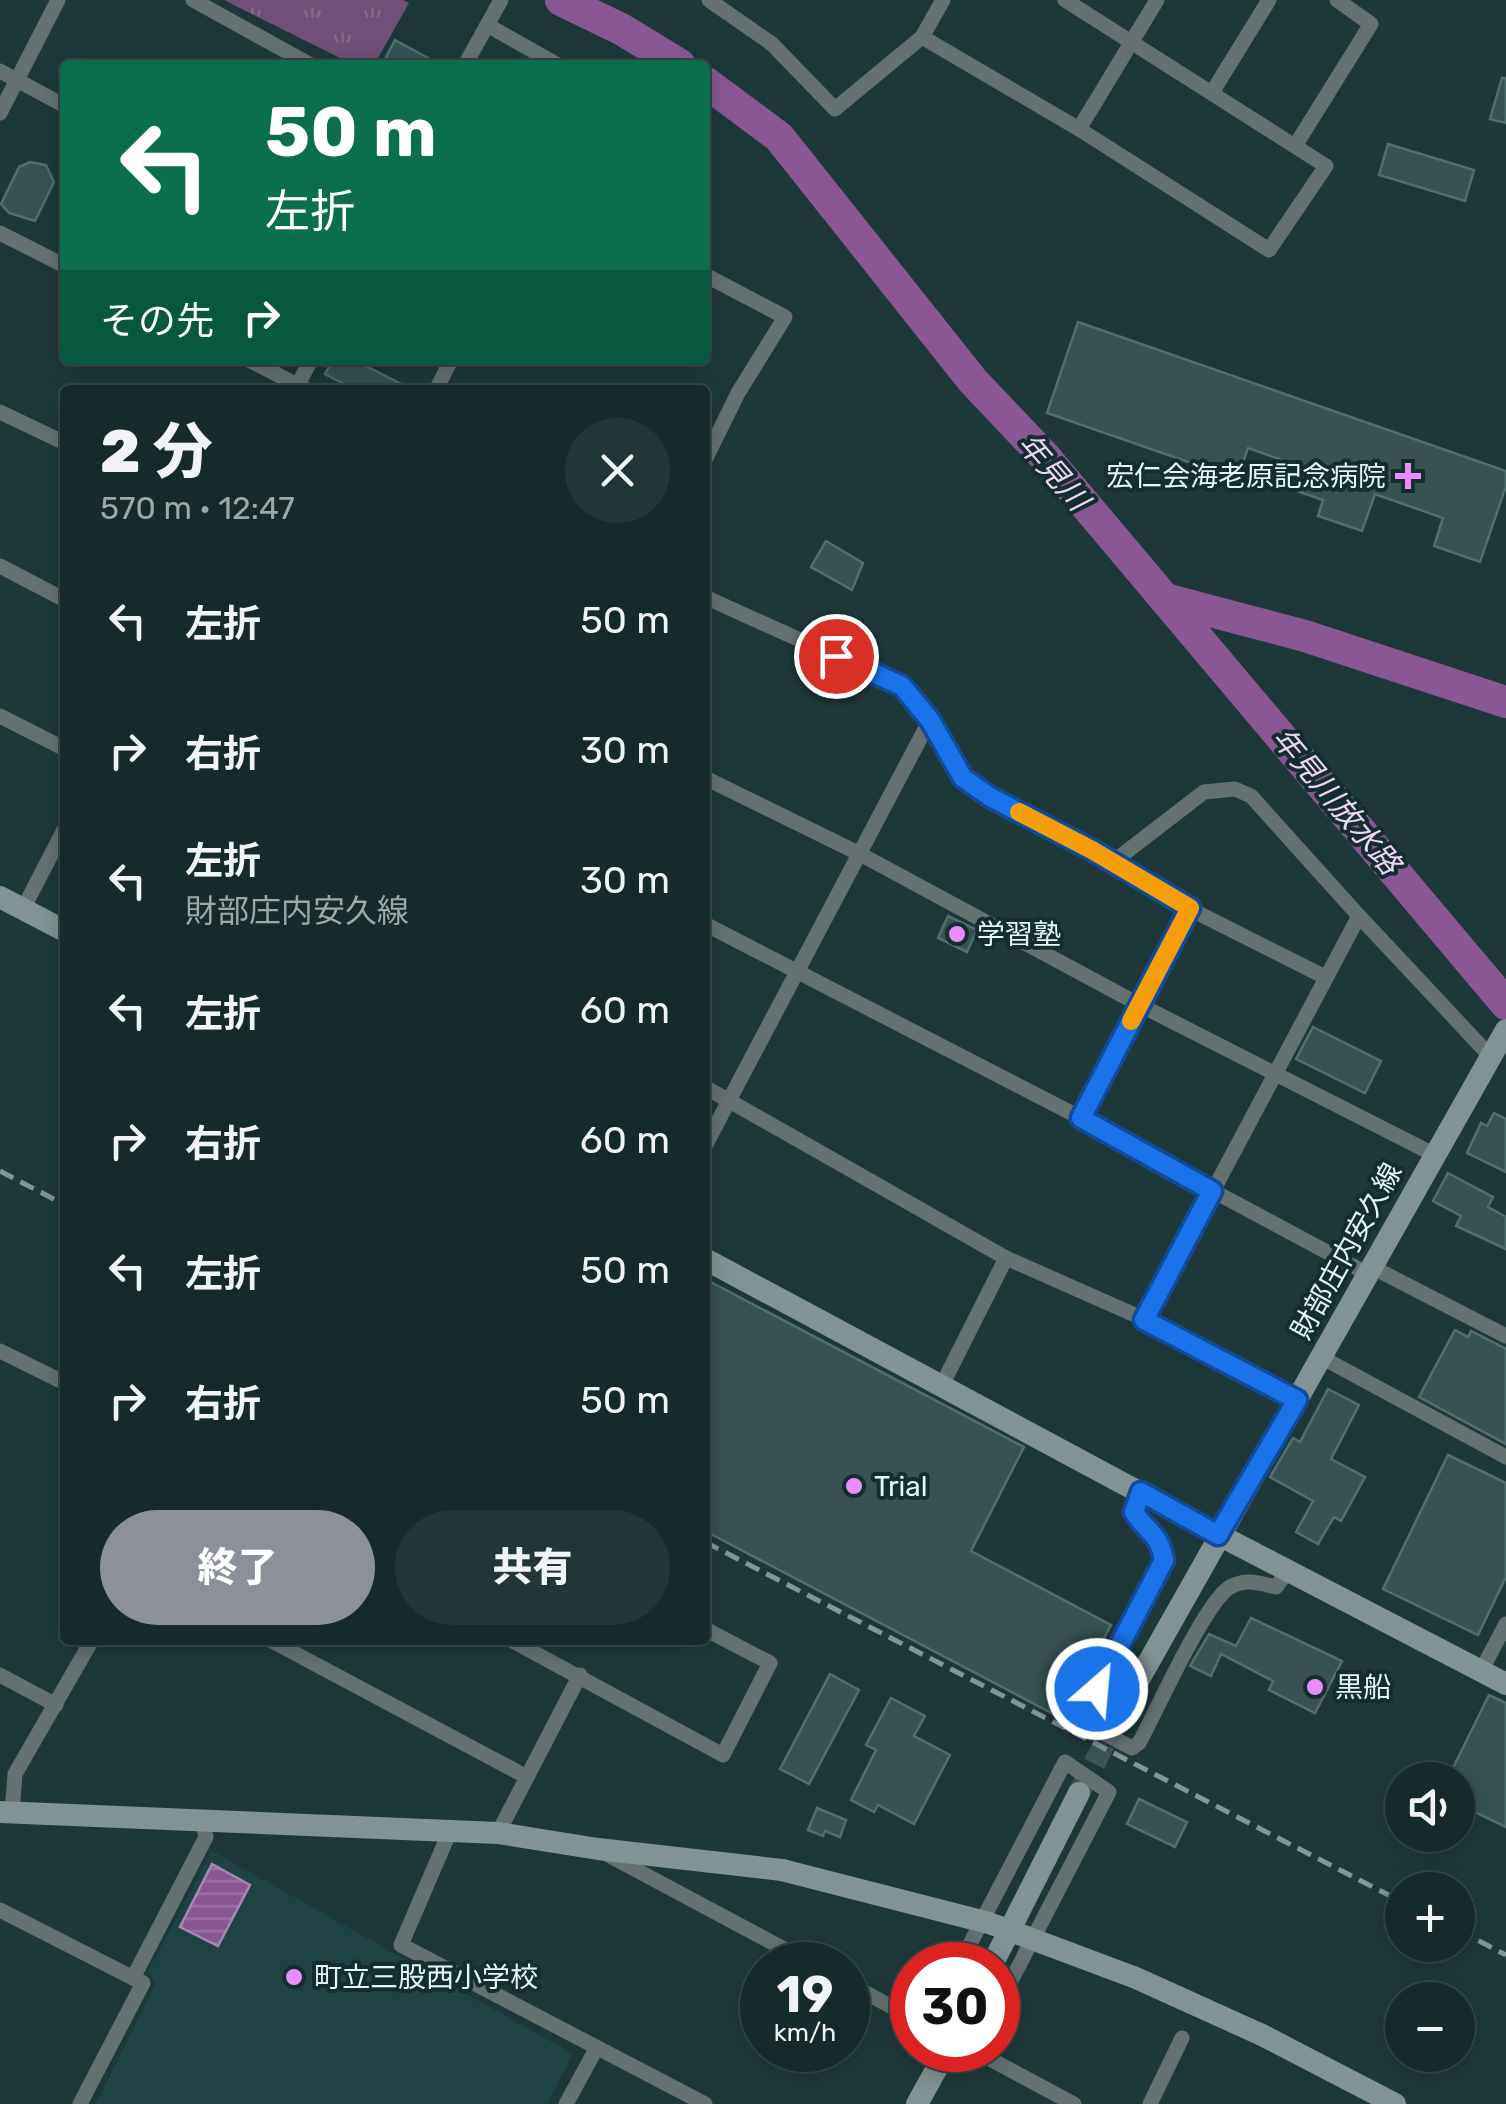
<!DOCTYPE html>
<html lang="ja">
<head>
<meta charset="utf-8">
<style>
	body { margin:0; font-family:Rubik,"Noto Sans JP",sans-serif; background:#233637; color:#f1f3f6; height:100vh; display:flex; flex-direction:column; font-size:38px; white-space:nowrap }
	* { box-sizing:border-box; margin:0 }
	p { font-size:32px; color:#9ea7a9 }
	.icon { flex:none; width:55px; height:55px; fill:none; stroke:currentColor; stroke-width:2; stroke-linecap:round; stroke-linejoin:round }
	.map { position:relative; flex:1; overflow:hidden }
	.side { position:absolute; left:60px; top:385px; width:650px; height:1260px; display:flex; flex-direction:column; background:#162a2b; border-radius:10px; box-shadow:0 5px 25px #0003,0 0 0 2px #354647 }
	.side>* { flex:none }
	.banner { position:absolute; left:60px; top:60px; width:650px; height:305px; border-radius:10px; box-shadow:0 5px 25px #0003,0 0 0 2px #354647; background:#0b6e4f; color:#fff; overflow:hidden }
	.fabs { position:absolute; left:1385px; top:1762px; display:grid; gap:20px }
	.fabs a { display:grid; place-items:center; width:90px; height:90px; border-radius:50%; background:#162a2b; box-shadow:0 5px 25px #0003,0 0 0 2px #354647; font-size:50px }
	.speed { position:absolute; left:740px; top:1942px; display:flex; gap:20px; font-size:50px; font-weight:700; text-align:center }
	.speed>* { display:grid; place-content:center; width:130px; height:130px; border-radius:50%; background:#162a2b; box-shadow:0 5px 25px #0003,0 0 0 2px #354647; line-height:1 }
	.speed small { font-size:25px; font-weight:400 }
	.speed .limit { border:15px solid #d22; background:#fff; color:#111 }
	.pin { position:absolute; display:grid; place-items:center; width:85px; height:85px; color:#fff; margin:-42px; border:5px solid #fff; border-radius:50%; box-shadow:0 2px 10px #0007 }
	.me { position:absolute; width:110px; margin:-55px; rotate:27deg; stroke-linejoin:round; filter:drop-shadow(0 0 8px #0008) }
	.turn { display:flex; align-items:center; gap:35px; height:210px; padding:0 40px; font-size:45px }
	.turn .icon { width:130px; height:130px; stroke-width:2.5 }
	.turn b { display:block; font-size:70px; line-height:85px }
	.then { display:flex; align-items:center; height:95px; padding:0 40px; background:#0003; gap:20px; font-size:38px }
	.round { display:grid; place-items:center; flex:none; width:105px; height:105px; border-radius:52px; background:#233637 }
	.summary { display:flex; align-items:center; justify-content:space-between; height:170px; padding:0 40px }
	h1 { font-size:60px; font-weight:800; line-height:75px }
	.button { display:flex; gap:20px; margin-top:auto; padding:20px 40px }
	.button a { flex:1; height:115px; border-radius:60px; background:#8c9099; color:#fff; font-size:40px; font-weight:800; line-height:115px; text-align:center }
	.button a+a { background:#233637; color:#f1f3f6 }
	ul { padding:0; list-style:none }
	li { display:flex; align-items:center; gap:30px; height:130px; padding:0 40px }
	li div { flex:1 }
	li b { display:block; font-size:38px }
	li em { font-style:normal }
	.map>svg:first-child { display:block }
</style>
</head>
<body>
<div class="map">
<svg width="1506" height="2104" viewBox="0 0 1506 2104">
	<defs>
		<pattern id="park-tufts" width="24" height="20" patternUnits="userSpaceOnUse" patternTransform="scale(2.5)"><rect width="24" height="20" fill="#705076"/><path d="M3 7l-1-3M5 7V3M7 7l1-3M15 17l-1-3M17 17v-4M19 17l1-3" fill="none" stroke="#846a8a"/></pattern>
		<pattern id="water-rules" width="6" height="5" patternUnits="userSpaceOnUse" patternTransform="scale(2.5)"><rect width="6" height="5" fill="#895893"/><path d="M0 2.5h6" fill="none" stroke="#9a71a3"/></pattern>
	</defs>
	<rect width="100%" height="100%" fill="#1e3839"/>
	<path fill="#1f4345" d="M212,1851L573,2054L547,2104H96L156,1984L148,1971Z"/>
	<path fill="url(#park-tufts)" d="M224,0H403L409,3L374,65H354Z"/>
	<path fill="url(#water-rules)" stroke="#a587b0" stroke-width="2.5" d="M212,1864L250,1885L218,1946L180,1927Z"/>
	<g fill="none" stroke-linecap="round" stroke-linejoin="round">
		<g stroke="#895893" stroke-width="32">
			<path d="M561,0L621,29L680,65"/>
			<path d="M705,82L779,137L973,381L1046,458L1506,1004"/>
			<path d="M1165,599L1305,636L1506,702"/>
		</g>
	</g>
	<g fill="#385253" stroke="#536e6f" stroke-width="2.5">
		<path d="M395,40L441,65H382Z"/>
		<path d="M1502,78H1506V123L1490,119Z"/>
		<path d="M1388,144L1474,170L1465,201L1379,175Z"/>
		<path d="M30,162L46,165L54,182L35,221L9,213L1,204L19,167Z"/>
		<path d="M1078,322L1506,471V486L1480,562L1434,546L1443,518L1375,494L1362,531L1318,516L1323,500L1274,483L1282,460L1248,448L1237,479L1047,413Z"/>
		<path d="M333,360H354L413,390H356L325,374Z"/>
		<path d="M826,541L863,563L852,590L811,567Z"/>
		<path d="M948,916L977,930L967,952L938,938Z"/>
		<path d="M1313,1027L1381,1061L1365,1093L1296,1059Z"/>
		<path d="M1494,1113L1506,1119V1172L1467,1153L1481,1123L1487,1126Z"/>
		<path d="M1448,1173L1493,1197L1488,1207L1506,1217V1249L1456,1226L1461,1216L1433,1201Z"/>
		<path d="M705,1279L1024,1447L971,1551L1111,1625L1061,1718L705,1531Z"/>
		<path d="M1455,1330L1468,1337L1471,1331L1506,1349V1444L1419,1397Z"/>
		<path d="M1328,1389L1359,1405L1331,1459L1365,1477L1341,1521L1334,1517L1318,1544L1296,1532L1313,1501L1270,1477L1293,1438L1300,1442Z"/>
		<path d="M1448,1455L1506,1483V1577L1478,1635L1383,1589Z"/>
		<path d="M1251,1618L1342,1661L1315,1713L1269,1690L1273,1681L1221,1654L1211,1676L1190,1666L1209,1634L1236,1646Z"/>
		<path d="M830,1674L859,1690L809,1784L780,1769Z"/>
		<path d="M1489,1695L1506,1703V1827L1458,1804V1780H1447Z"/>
		<path d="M891,1698L925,1716L914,1736L950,1755L914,1824L878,1805L874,1812L851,1800L876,1750L866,1745Z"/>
		<path d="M1139,1799L1187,1822L1175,1847L1127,1824Z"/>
		<path d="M817,1808L846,1820L840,1837L825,1831L823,1836L808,1830Z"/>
	</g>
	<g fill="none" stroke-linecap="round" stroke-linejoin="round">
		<path stroke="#3c5455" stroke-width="22" stroke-dasharray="22 11" stroke-linecap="butt" d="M1079,1793L1121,1711"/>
		<g stroke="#657171" stroke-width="15">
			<path d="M193,0L311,65"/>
			<path d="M709,0L772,44L835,109L922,37"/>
			<path d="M943,0L922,37L1079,129L1269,250L1326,166L1065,0"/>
			<path d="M487,25L558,65"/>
			<path d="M465,65L501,0"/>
			<path d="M0,71L65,106"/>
			<path d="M1213,91L1269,0"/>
			<path d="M0,113L58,0"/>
			<path d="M1079,129L1157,0"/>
			<path d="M1295,146L1371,24L1337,0"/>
			<path d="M0,233L65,266"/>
			<path d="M705,275L785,317L738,393L705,460"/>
			<path d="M249,360L307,390"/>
			<path d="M295,390L311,360"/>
			<path d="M436,390L451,360"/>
			<path d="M0,412L65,443"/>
			<path d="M0,566L65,600"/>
			<path d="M705,597L902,686L930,720L963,778L990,797L1092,850L1190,909L1081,1118L1213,1191L1144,1319L1006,1258L942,1385"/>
			<path d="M0,716L65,749"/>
			<path d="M705,778L858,853L1140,1005L1435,1155"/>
			<path d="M1113,862L1204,792L1235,789L1251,796L1359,916"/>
			<path d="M23,909L65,828"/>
			<path d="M1190,909L1325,977"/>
			<path d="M705,924L1081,1118"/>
			<path d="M705,1087L1006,1258"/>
			<path d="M705,1146L930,720"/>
			<path d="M1372,1267L1506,1336"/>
			<path d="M1368,1274L1213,1191L1359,916L1491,1057"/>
			<path d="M1144,1319L1297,1399"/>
			<path d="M0,1351L65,1383"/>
			<path d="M1321,1357L1506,1457"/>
			<path d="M1141,1492L1134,1512C1147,1533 1159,1532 1164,1560L1081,1721L1132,1748L1139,1743C1156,1712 1205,1602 1230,1587C1247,1578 1259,1583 1276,1587L1288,1571"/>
			<path d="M270,1640L527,1777"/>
			<path d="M511,1640L723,1755L770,1663L705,1629"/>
			<path d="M1481,1671L1506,1624"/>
			<path d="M0,1675L56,1705"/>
			<path d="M12,1812L15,1774L92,1640"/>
			<path d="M450,1831L401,1945L705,2104"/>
			<path d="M498,1833L580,1675"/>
			<path d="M610,1856L814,1965"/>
			<path d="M0,1910L143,1983L80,2104"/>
			<path d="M959,1965L1065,1762L1109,1792L998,2006"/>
			<path d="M133,1978L206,1837L202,1820"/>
			<path d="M848,1983L912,2018"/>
			<path d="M973,2050L1074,2104"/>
			<path d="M566,2104L596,2049"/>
			<path d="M1150,2104L1182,2038"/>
		</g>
		<g stroke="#819394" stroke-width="22">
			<path d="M0,897L65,931"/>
			<path d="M705,1259L1219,1535L1506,1684"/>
			<path d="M1121,1711L1506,1030"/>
			<path d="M0,1812L498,1833L598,1849L782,1870"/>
			<path d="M992,1965L1079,1793"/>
			<path d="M1262,2035L1395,2104"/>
			<path d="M917,2104L947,2050"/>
		</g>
		<g stroke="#829697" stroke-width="5" stroke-dasharray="15 8" stroke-linecap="butt">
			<path d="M0,1171L65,1205"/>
			<path d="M705,1542L1402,1902"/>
			<path d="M1458,1930L1506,1955"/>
		</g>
		<path stroke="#819394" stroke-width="22" d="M782,1870L989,1923L1136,1978L1262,2035"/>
	</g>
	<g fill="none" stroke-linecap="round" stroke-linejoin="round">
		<defs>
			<path id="route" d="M836,656L902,686L930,720L963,778L990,797L1092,850L1190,908L1081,1118L1212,1191L1144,1320L1297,1400L1218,1535L1141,1492L1134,1512C1147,1533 1159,1532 1164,1560L1097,1689"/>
		</defs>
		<use href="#route" stroke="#114b97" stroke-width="25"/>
		<use href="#route" stroke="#1a73e8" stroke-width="18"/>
		<path stroke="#f59e0b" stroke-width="18" d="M1019,812L1092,850L1190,908L1131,1021"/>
	</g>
	<g fill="#ea8dfc" stroke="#142e2f" stroke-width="4">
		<path d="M1403 461h10v10h10v10h-10v10h-10v-10h-10v-10h10z"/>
		<circle cx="957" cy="934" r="10"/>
		<circle cx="854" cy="1486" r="10"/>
		<circle cx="1315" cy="1687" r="10"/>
		<circle cx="294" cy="1977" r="10"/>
	</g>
	<g text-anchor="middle" stroke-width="8" stroke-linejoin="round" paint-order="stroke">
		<g font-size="28" fill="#e6f5f5" stroke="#142e2f" text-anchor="start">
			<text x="1386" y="486" text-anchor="end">宏仁会海老原記念病院</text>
			<text x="977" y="944">学習塾</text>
			<text x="874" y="1496">Trial</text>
			<text x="1335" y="1697">黒船</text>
			<text x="314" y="1987">町立三股西小学校</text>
		</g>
		<g font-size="28" fill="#e6f5f5" stroke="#142e2f">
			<text transform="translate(1346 1251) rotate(-61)" y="10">財部庄内安久線</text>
		</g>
		<g font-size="30" font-style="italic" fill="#f0d4f6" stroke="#142e2f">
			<text transform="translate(1053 472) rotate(49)" y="10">年見川</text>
			<text transform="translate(1336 801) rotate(50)" y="10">年見川放水路</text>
		</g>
	</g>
</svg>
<div class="fabs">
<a><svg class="icon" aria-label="sound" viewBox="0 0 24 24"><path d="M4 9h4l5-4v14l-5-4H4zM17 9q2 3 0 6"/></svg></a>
<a>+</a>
<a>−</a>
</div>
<div class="speed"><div>19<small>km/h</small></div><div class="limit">30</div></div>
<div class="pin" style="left:836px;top:656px;background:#d93025"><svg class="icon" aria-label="arrive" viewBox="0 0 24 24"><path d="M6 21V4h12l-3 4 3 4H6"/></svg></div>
<svg class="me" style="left:1097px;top:1689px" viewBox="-20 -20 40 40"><circle r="17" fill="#1a73e8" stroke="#fff" stroke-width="3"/><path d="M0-11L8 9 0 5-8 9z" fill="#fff"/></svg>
<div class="banner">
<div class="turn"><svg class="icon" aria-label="left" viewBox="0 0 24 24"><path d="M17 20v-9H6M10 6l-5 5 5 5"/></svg><div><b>50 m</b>左折</div></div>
<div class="then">その先<svg class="icon" aria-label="right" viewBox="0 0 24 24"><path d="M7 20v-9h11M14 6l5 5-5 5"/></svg></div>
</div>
<section class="side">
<div class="summary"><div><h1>2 分</h1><p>570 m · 12:47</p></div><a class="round"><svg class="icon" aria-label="close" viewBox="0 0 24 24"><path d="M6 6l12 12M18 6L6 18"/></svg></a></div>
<ul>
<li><svg class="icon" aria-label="left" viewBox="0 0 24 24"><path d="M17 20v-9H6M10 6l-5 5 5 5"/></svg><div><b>左折</b></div><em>50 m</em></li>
<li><svg class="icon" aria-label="right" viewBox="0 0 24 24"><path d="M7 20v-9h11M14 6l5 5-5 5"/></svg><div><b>右折</b></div><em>30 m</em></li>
<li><svg class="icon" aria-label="left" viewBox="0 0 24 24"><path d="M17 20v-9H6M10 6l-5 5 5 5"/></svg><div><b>左折</b><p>財部庄内安久線</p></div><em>30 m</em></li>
<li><svg class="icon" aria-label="left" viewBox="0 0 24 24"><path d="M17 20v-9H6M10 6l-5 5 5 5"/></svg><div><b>左折</b></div><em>60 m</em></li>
<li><svg class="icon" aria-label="right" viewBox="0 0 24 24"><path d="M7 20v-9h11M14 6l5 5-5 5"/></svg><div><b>右折</b></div><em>60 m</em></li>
<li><svg class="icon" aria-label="left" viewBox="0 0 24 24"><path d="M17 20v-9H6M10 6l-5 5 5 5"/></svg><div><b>左折</b></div><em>50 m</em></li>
<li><svg class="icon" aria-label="right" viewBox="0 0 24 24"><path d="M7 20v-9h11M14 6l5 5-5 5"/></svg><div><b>右折</b></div><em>50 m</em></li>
</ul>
<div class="button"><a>終了</a><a>共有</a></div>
</section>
</div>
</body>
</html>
